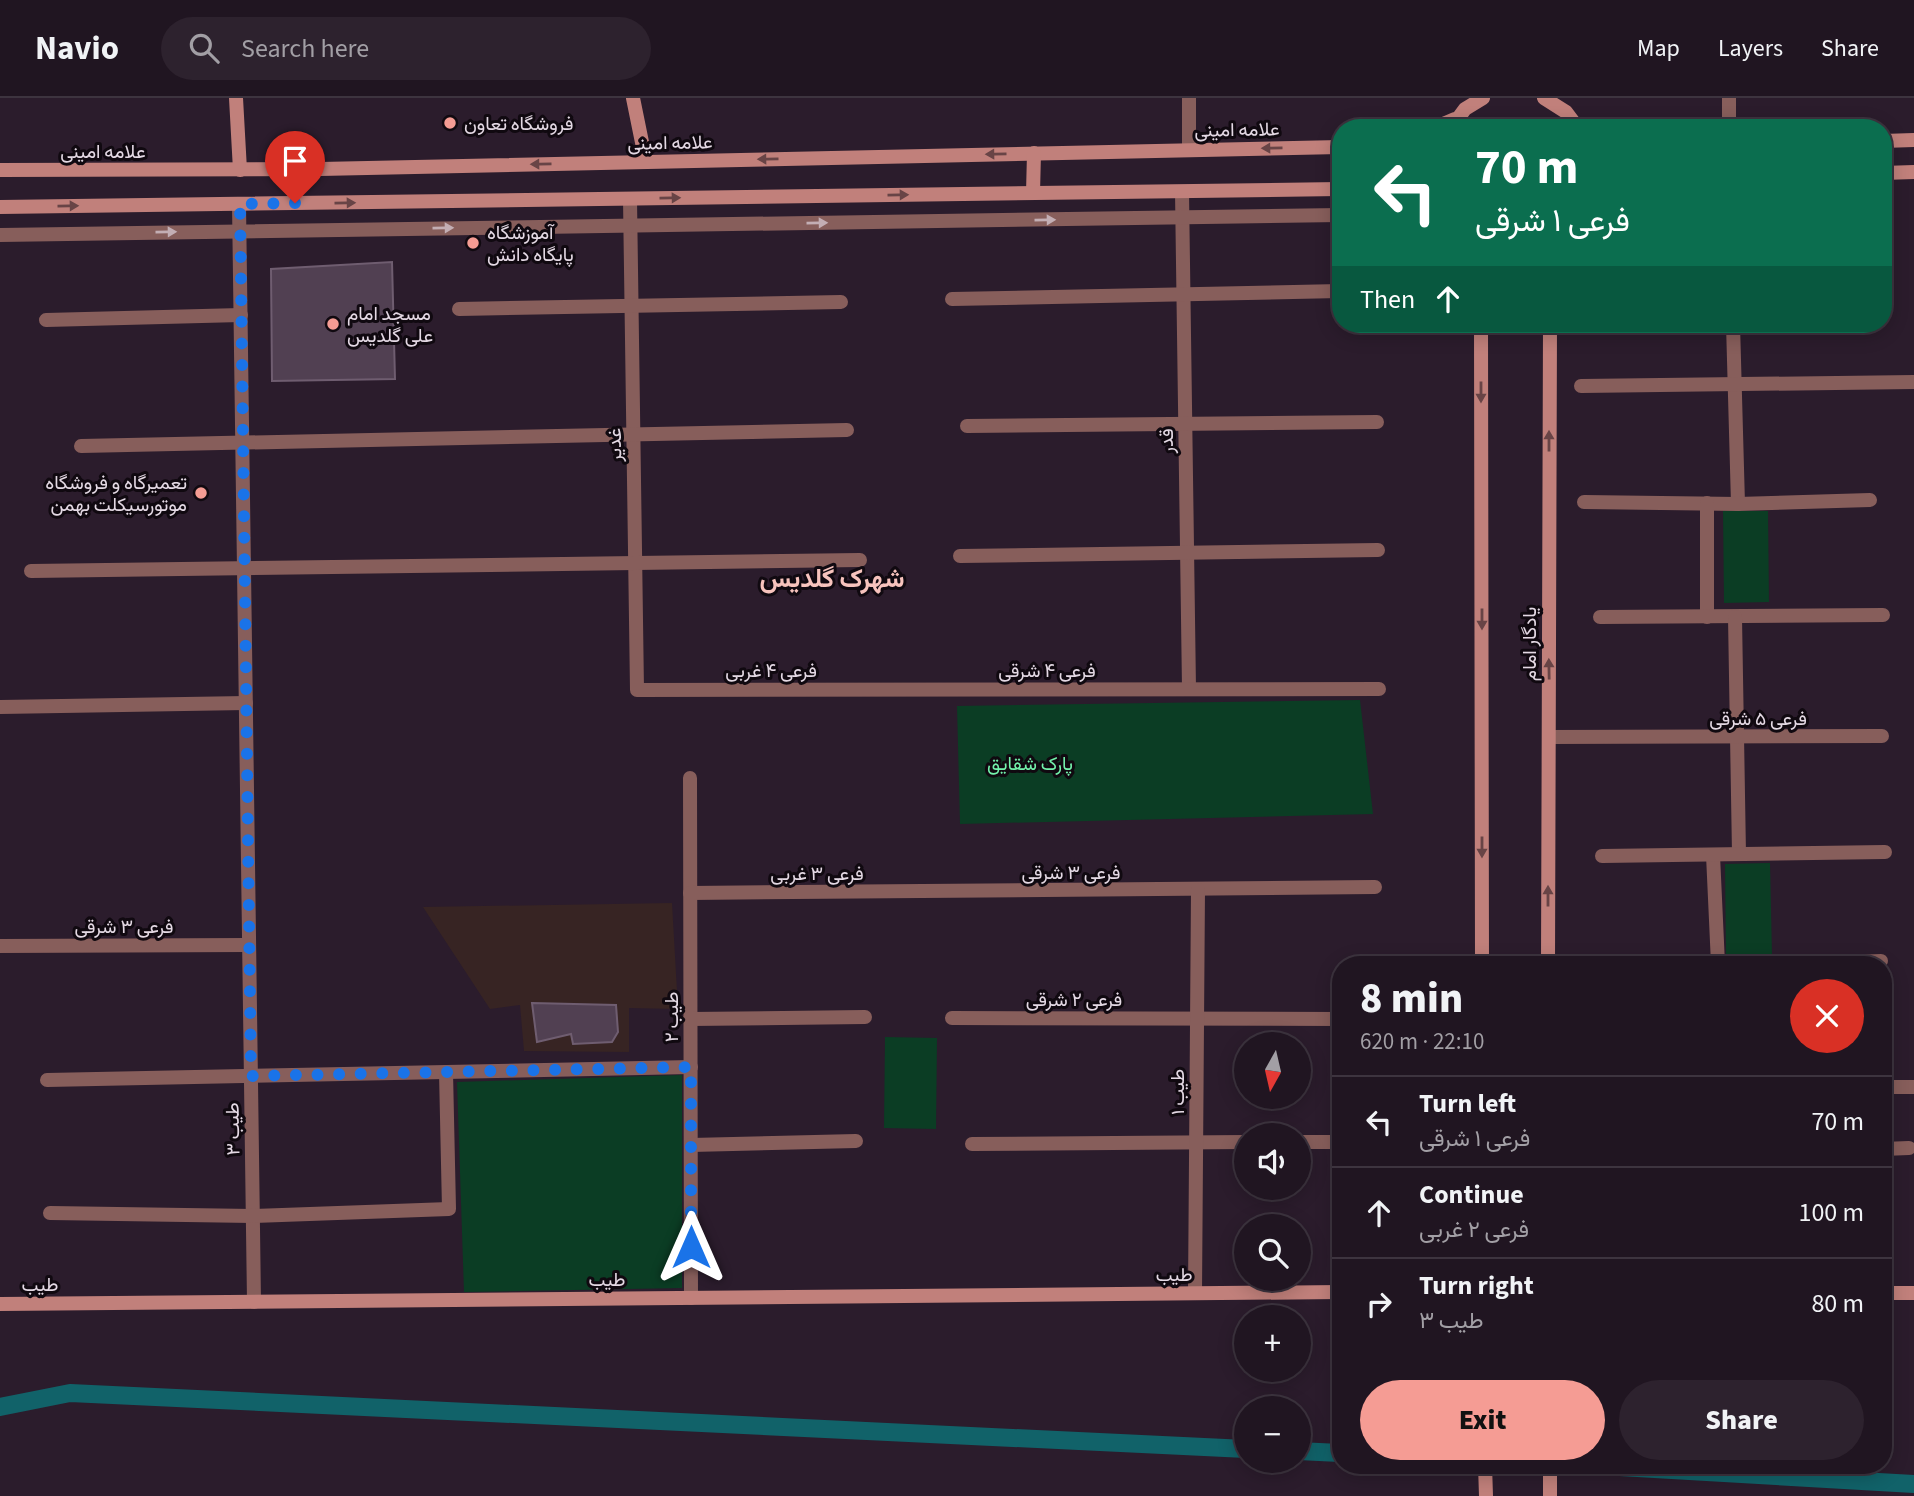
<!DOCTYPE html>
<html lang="en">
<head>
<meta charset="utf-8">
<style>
	body { margin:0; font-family:"Source Sans 3",Vazirmatn,sans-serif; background:#2d222e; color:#f1f3f6; height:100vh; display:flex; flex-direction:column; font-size:26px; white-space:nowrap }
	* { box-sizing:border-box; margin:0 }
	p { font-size:23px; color:#a29fa5 }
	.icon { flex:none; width:38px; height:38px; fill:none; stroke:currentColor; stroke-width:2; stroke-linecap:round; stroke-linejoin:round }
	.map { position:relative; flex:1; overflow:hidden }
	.side { position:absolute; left:1332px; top:858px; width:560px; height:518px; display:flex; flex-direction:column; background:#201521; border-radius:28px; box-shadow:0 4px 18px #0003,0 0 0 2px #3d343f }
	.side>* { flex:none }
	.banner { position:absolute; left:1332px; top:21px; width:560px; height:214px; border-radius:28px; box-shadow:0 4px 18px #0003,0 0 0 2px #3d343f; background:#0b6e4f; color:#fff; overflow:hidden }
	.needle { width:46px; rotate:188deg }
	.buttons { position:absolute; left:1234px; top:934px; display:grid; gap:14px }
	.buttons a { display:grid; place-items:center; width:77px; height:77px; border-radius:50%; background:#201521; box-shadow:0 4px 18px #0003,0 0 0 2px #3d343f; font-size:35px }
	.pin { position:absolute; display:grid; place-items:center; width:60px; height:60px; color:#fff; margin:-72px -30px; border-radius:50% 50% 50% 0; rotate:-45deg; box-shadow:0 0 7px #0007 }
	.pin .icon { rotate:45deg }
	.me { position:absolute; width:77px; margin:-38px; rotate:0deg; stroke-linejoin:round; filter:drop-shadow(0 0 5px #0008) }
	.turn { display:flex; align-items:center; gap:24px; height:147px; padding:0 28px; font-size:32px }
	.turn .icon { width:91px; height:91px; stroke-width:2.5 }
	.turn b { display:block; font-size:49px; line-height:60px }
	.then { display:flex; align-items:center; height:66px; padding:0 28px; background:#0003; gap:14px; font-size:26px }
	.round { display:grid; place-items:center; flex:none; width:74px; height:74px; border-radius:37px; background:#2d222e }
	.head { display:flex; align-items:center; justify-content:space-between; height:119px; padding:0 28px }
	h1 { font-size:42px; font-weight:800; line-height:52px }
	.primary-button { display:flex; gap:14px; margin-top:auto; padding:14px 28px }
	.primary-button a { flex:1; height:80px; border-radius:42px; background:#f59c94; color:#111; font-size:28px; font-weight:800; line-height:80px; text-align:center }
	.primary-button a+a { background:#2d222e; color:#f1f3f6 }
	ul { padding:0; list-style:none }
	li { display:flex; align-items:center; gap:21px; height:91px; padding:0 28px; border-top:2px solid #3d343f }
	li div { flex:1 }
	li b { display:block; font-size:26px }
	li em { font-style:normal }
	header { display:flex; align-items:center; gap:42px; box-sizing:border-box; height:98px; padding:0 35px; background:#201521; border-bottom:2px solid #3d343f }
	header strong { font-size:33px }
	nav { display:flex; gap:38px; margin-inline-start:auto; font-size:24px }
	.search { width:490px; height:63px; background:#2d222e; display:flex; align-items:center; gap:18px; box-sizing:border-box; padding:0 24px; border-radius:38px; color:#a29fa5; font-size:26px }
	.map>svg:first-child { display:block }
</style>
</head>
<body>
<header>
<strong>Navio</strong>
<div class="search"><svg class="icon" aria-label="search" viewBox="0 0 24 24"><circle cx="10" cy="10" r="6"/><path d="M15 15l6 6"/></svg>Search here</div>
<nav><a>Map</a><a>Layers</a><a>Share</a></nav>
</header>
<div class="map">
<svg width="1914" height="1398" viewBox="0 0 1914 1398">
	<rect width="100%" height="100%" fill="#2b1c2c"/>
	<path fill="#372423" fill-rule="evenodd" d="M672,805L678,911L629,910V954L524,953L520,907L490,911L423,809ZM532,905L616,907L618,934L612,944L574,946L571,936L537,943Z"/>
	<g fill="#0b3d24">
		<path d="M1723,413H1768L1769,504L1724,505Z"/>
		<path d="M1360,602L1373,716L960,726L957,608Z"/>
		<path d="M1770,765L1772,857H1726L1725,766Z"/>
		<path d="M885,939L937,940L936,1031L884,1030Z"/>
		<path d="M682,977V1190L464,1194L457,984Z"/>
	</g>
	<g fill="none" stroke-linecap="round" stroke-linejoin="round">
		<g stroke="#116269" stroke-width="18">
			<path d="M0,1309L70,1295L1246,1351"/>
			<path d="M1298,1353L1340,1355"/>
			<path d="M1585,1367L1914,1386"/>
		</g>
	</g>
	<g fill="#514052" stroke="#6f5d70" stroke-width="2">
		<path d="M392,164L395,281L272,283L271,171Z"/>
		<path d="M532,905L616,907L618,934L612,944L573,946L571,936L537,944Z"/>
	</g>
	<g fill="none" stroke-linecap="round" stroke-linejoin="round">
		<g stroke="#875e5b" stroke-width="14">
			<path d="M1189,0V51"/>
			<path d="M1729,0V30"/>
			<path d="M1182,94L1189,591"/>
			<path d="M630,101L637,592L1379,591"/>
			<path d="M239,106L254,1204"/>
			<path d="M0,137L1340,117"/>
			<path d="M952,201L1340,193"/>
			<path d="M459,211L841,204"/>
			<path d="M46,222L241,217"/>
			<path d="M1733,226L1738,406"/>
			<path d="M1581,288L1914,284"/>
			<path d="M967,328L1377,324"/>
			<path d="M81,348L847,332"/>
			<path d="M1584,404L1738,406L1870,402"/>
			<path d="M1707,405V519"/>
			<path d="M960,458L1378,452"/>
			<path d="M31,473L860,462"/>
			<path d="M1600,519L1883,517"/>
			<path d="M1735,519L1739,756"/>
			<path d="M0,609L246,605"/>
			<path d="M1549,639L1882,638"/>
			<path d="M690,680L691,1200"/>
			<path d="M1713,757L1718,866"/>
			<path d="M1602,758L1885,754"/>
			<path d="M690,795L1375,789"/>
			<path d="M0,848L249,847"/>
			<path d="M1800,866L1881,863"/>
			<path d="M952,920L1340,921"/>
			<path d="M690,921L865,919"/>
			<path d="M47,982L691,969"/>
			<path d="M1883,989H1914"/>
			<path d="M1298,1044H1340"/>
			<path d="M972,1046L1246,1044"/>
			<path d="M691,1047L856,1043"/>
			<path d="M1883,1051L1909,1050"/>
			<path d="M1883,1101H1884"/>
			<path d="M50,1115L253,1118L449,1111L446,974"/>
			<path d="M1195,1195L1198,792"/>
		</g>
		<g stroke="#c1807b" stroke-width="14">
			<path d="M236,0L240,72"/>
			<path d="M633,0L646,64"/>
			<path d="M1544,0L1566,14L1578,30"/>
			<path d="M1434,30L1455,21"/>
			<path d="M1451,30L1465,11L1483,0"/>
			<path d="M1883,43L1914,42"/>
			<path d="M0,72L320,71L1340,49"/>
			<path d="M1883,75L1914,74"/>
			<path d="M1033,95L1034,55"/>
			<path d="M0,109L1340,91"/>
			<path d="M1481,226L1482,866"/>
			<path d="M1548,866L1550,226"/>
			<path d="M1883,1195H1914"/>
			<path d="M0,1206L1340,1194"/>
			<path d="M1485,1367L1486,1398"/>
			<path d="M1550,1398V1367"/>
		</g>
	</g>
	<defs><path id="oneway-solid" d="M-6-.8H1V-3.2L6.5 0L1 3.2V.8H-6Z" transform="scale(1.75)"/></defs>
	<g fill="#684446">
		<use href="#oneway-solid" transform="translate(1272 50) rotate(179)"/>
		<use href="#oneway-solid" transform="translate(996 56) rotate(179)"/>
		<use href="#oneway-solid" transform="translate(768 61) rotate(179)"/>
		<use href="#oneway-solid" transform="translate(541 66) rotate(179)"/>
		<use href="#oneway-solid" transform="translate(898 97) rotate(-1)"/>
		<use href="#oneway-solid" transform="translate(670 100) rotate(-1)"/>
		<use href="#oneway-solid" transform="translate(345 105) rotate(-1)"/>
		<use href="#oneway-solid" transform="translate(68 108) rotate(-1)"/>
		<use href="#oneway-solid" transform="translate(1481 294) rotate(90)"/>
		<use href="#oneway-solid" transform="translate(1549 343) rotate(-90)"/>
		<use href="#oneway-solid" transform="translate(1482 521) rotate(90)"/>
		<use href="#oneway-solid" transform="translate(1549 571) rotate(-91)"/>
		<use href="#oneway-solid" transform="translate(1482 749) rotate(90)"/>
		<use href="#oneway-solid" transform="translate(1548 798) rotate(-90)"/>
	</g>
	<g fill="#c3aeb4">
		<use href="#oneway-solid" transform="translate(1045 122) rotate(-1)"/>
		<use href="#oneway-solid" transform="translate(817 125) rotate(-1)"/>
		<use href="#oneway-solid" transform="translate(443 130) rotate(-1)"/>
		<use href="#oneway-solid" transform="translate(166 134) rotate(-1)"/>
	</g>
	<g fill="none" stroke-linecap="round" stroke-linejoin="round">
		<path stroke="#1a73e8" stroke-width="12" stroke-dasharray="0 21.6" d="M295,105L240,106L251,978L691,969V1149"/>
	</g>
	<g fill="#f59c94" stroke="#100910" stroke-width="2.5">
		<circle cx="450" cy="25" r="7"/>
		<circle cx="473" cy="145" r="7"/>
		<circle cx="333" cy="226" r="7"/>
		<circle cx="201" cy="395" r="7"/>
	</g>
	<g text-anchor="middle" stroke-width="6" stroke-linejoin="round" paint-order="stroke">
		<g font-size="19" fill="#e4d9e4" stroke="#100910" text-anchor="start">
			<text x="464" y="32">فروشگاه تعاون</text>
			<text x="487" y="141">آموزشگاه<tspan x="487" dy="22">پایگاه دانش</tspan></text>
			<text x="347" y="222">مسجد امام<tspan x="347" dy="22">علی گلدیس</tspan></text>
			<text x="187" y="391" text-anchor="end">تعمیرگاه و فروشگاه<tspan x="187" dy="22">موتورسیکلت بهمن</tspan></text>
		</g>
		<g font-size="19" fill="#e4d9e4" stroke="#100910">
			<text transform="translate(1237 31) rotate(-1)" y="7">علامه امینی</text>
			<text transform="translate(670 44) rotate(-1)" y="7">علامه امینی</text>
			<text x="103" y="60">علامه امینی</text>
			<text transform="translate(1166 343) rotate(-91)" y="7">قدر</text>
			<text transform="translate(614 347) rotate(-91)" y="7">غدیر</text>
			<text transform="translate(1529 546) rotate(-90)" y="7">یادگار امام</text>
			<text x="771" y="579">فرعی ۴ غربی</text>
			<text x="1047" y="579">فرعی ۴ شرقی</text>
			<text x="1758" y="627">فرعی ۵ شرقی</text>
			<text x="1071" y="781">فرعی ۳ شرقی</text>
			<text x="817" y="782">فرعی ۳ غربی</text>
			<text x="124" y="835">فرعی ۳ شرقی</text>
			<text x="1074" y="908">فرعی ۲ شرقی</text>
			<text transform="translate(671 919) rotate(-90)" y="7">طیب ۲</text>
			<text transform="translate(1177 994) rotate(-90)" y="7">طیب ۱</text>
			<text transform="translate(232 1031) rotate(-91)" y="7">طیب ۳</text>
			<text transform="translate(1174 1176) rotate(-1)" y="7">طیب</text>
			<text x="607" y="1188">طیب</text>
			<text x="40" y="1193">طیب</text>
		</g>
		<g font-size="19" fill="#73f2ab" stroke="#100910">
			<text x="1030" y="672">پارک شقایق</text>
		</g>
		<g font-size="26" font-weight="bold" fill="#f7c3bd" stroke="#100910">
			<text x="832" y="489">شهرک گلدیس</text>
		</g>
	</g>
</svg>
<div class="buttons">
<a><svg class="needle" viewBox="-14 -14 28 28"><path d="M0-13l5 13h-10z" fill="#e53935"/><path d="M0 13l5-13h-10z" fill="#a29fa5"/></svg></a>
<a><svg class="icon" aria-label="sound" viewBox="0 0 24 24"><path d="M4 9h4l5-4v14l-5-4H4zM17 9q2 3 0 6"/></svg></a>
<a><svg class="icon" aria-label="search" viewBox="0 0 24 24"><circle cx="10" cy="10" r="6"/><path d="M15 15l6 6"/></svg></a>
<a>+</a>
<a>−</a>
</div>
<div class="pin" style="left:295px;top:105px;background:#d93025"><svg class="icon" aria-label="arrive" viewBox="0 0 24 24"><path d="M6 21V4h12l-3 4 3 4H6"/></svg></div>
<svg class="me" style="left:691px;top:1149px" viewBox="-20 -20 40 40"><path d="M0-17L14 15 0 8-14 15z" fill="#1a73e8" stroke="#fff" stroke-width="4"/></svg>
<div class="banner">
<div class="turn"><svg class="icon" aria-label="left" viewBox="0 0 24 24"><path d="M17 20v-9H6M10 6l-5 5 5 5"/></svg><div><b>70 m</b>فرعی ۱ شرقی</div></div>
<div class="then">Then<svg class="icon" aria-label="ahead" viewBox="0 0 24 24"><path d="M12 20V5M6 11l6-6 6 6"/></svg></div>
</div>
<section class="side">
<div class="head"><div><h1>8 min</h1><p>620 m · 22:10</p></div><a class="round" style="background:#d93025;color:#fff"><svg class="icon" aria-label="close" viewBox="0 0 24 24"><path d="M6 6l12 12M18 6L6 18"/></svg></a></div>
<ul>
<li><svg class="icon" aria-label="left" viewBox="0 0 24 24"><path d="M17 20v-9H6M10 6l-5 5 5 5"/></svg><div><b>Turn left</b><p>فرعی ۱ شرقی</p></div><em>70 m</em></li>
<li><svg class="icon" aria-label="ahead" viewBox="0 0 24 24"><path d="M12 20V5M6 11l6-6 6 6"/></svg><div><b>Continue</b><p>فرعی ۲ غربی</p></div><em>100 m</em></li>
<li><svg class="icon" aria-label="right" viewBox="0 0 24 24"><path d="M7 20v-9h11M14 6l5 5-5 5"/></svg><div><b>Turn right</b><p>طیب ۳</p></div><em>80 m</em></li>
</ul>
<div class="primary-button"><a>Exit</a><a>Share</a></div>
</section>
</div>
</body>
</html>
